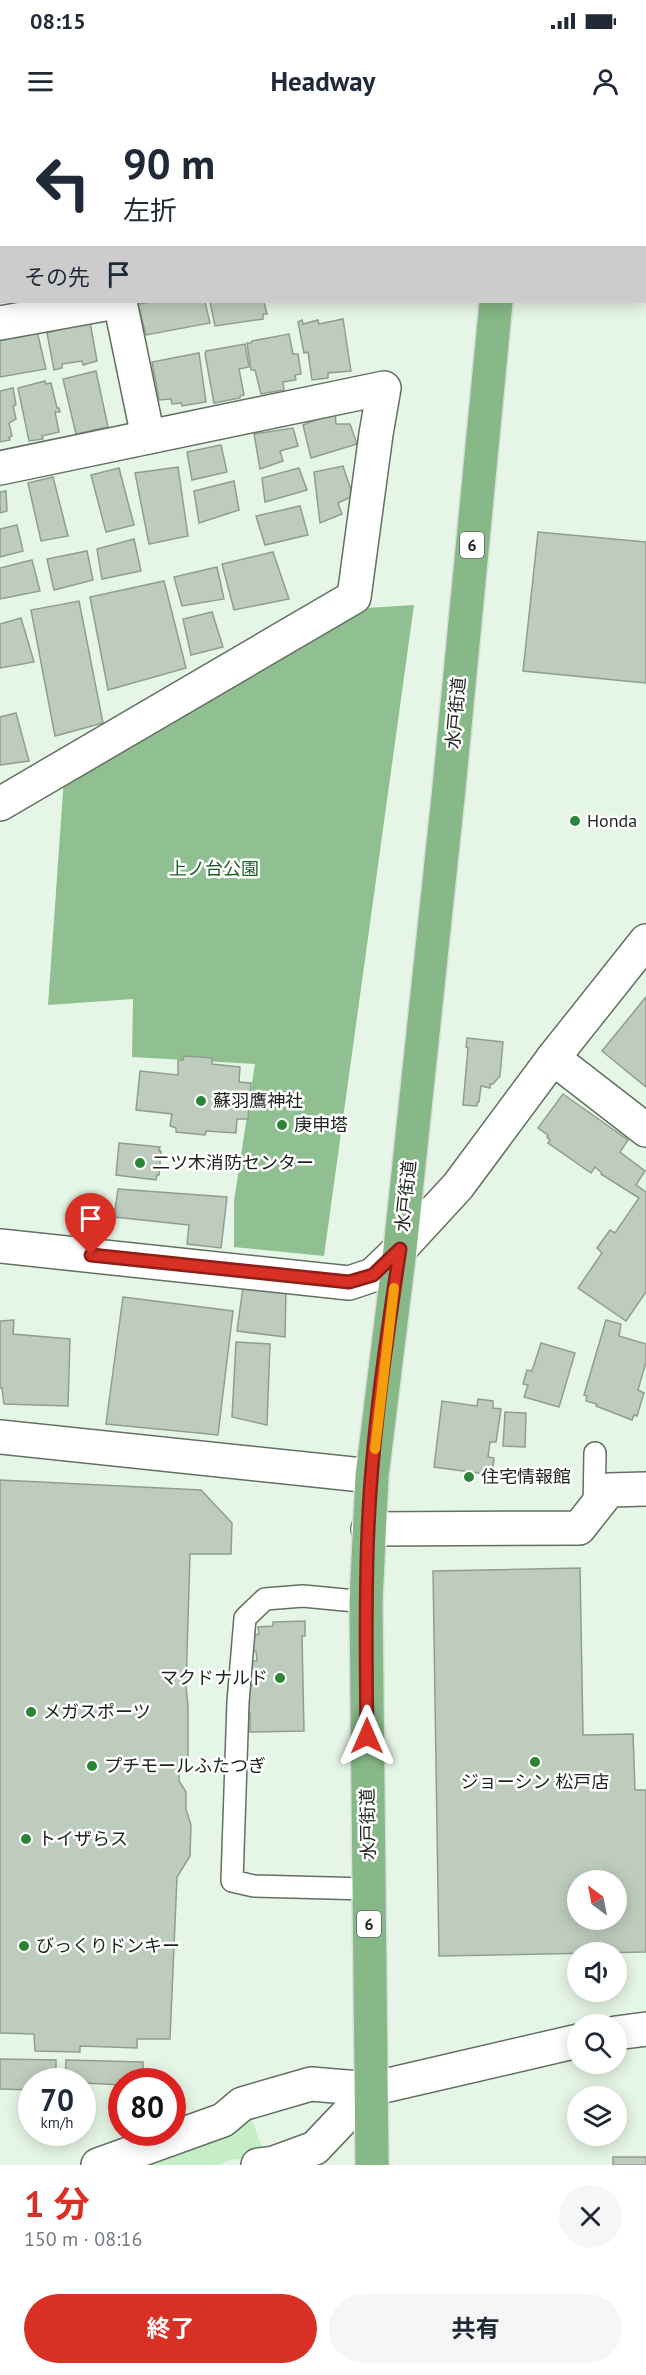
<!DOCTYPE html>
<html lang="ja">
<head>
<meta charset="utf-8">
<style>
	body { margin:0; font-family:"PT Sans","Noto Sans JP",sans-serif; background:#f6f6f7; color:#1f2937; height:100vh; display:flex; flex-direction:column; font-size:22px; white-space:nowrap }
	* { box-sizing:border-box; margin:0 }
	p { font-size:20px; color:#747a83 }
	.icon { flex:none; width:33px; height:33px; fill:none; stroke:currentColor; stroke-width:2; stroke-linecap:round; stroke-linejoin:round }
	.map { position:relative; height:2045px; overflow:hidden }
	.side { display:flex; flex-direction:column; background:#fff; flex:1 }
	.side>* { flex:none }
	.guide { position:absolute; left:0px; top:0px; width:646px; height:183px; box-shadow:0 3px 15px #0003; background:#fff; color:#1f2937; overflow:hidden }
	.needle { width:39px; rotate:328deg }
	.tools { position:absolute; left:567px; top:1750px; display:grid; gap:12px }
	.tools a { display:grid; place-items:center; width:60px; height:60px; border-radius:50%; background:#fff; box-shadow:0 3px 15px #0003; font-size:30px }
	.speed { position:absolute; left:18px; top:1948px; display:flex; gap:12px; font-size:30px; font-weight:700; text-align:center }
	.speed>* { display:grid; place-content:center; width:78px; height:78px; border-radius:50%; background:#fff; box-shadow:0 3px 15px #0003; line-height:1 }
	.speed small { font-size:15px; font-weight:400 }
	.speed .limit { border:9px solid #d22; background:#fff; color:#111 }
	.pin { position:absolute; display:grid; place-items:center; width:51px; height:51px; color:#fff; margin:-62px -26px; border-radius:50% 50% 50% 0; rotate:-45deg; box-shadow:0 0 6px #0007 }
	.pin .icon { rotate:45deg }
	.me { position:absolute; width:66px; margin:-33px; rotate:0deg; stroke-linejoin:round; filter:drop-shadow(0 0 4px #0008) }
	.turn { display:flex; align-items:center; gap:21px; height:126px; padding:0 24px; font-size:27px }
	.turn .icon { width:78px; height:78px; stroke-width:2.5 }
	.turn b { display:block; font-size:42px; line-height:51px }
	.then { display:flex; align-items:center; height:57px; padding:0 24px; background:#0003; gap:12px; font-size:22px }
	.round { display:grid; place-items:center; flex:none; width:63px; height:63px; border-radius:32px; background:#f6f6f7 }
	.summary { display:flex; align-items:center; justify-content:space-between; height:102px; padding:0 24px }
	h1 { font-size:36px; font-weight:700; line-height:45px; color:#d93025 }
	.cta { display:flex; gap:12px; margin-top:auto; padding:12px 24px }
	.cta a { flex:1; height:69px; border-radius:36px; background:#d93025; color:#fff; font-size:24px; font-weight:700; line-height:69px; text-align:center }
	.cta a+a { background:#f6f6f7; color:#1f2937 }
	.status { display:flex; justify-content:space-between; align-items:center; height:42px; padding:0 30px; background:#fff; direction:ltr }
	.status svg { height:16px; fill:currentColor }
	header { display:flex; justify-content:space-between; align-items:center; height:78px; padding:0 24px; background:#fff; font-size:27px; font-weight:700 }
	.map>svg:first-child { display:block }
</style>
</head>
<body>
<div class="status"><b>08:15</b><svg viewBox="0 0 49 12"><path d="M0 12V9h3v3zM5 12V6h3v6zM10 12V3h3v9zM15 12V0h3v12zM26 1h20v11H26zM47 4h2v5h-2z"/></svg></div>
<header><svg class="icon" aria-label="menu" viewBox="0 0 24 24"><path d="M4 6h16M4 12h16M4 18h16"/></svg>Headway<svg class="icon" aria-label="person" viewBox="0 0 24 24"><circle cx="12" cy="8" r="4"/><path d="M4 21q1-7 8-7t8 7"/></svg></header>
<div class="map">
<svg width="646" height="2045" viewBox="0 0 646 2045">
	<rect width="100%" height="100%" fill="#e6f6e6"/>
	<path fill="#c6eec6" d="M250,1994L265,2036L231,2040L219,2045H132Z"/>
	<path fill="#90c091" d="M414,485L324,1136L234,1127V1081L255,944L132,937L133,879L48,885L64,658L366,488Z"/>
	<g fill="#bdccbd" stroke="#909e90" stroke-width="1.5" fill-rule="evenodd">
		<path d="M147,0H249V2H140Z"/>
		<path d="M152,182H205L210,203L146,215L138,184Z"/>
		<path d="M210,182H264L267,194H263V199L215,206Z"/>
		<path d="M343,199L351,251L328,253V258L312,260L308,232L304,233L298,202L302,200L303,204L318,200L319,204Z"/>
		<path d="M90,202L97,241L83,245L82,241L62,244V248L54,250L47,213L58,210L57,206Z"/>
		<path d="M37,211L46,249L0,257V218Z"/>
		<path d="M289,214L293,234H298L301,254L295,255L296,260L283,262L284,270L261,274L255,250H251L247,223H251L252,221Z"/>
		<path d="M245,224L249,247L239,249L244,275L240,276V278L214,283L205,234L206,231Z"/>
		<path d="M199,233L206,282L182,286L181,283L172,284L171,279L159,280L152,242Z"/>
		<path d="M96,251L108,307L76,314L63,259Z"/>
		<path d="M45,261L46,264L51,263L57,288H59L60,292H55L59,312L42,316L43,319L29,321L18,268Z"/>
		<path d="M13,268L16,285L13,286L16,299L9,303L12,316L9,317L10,320L0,322V271Z"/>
		<path d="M335,292L336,304H350L357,324L311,338L303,305Z"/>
		<path d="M293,308L298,326L280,331L283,341L260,349L254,314Z"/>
		<path d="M221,325L227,352L192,360L187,332Z"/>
		<path d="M343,346L353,376L338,383L342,394L320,403L314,352Z"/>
		<path d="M178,347L188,416L149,424L135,353Z"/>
		<path d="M119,348L134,405L106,412L91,355Z"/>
		<path d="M299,348L307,370L265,382L262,358Z"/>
		<path d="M53,357L68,416L41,421L28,363Z"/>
		<path d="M234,361L239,390L199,403L194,371Z"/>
		<path d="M6,371L7,391L0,393V372Z"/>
		<path d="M300,386L308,415L265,425L256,396Z"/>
		<path d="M17,405L23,431L0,437V409Z"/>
		<path d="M538,412L646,422V563L523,551Z"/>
		<path d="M134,419L141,451L102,459L97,429Z"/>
		<path d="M87,431L93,460L54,470L47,439Z"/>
		<path d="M273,432L289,479L234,490L222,444Z"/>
		<path d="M32,440L40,471L0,479V448Z"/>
		<path d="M217,447L224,479L182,486L174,457Z"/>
		<path d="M164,461L186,548L108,570L90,477Z"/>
		<path d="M79,481L103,603L55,616L31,490Z"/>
		<path d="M212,492L223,527L191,535L183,499Z"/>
		<path d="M21,498L34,542L0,548V504Z"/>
		<path d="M16,593L29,641L0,645V597Z"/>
		<path d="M646,877V967L602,931Z"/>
		<path d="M467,918L503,922L500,956L493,964H490V968L481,966L479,982H477V986L463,985L468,928L466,927Z"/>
		<path d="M184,936L212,938V944L240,947L239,962L251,963L248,999H237L236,1013L206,1011L205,1015L176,1012V1008L170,1006L172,994L136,990L140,951L178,955V940H183Z"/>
		<path d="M563,974L628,1020L620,1032L645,1051L636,1065L646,1072V1172L626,1201L578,1168L602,1133L597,1128L610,1110L615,1113L639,1078L601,1054L602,1053L595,1047L591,1053L548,1023L550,1020L547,1017L548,1015L538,1008Z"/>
		<path d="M119,1023L160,1027L159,1031H161L159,1055H157L156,1060L116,1055Z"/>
		<path d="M118,1069L227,1077L221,1128L187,1124L189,1105L114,1097Z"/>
		<path d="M243,1167L286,1168L285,1217L237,1211Z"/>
		<path d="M123,1177L233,1191L218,1315L106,1304Z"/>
		<path d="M14,1200L13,1214L70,1219L68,1286L4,1284L2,1268H0V1201Z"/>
		<path d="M606,1200L621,1204L619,1216L646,1224V1242L638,1270L644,1273L637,1296L634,1295L632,1300L596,1286L597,1284L586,1281L587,1276L584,1275Z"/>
		<path d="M236,1222L270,1224L267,1305L232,1297Z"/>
		<path d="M541,1223L575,1233L559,1287L524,1277L528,1265L523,1264L527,1250L532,1251Z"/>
		<path d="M478,1279L493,1281V1288L501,1289L496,1322H490L488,1337L494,1338L492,1355L434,1347L442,1281L477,1286Z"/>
		<path d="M505,1292L526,1293L525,1327L503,1326Z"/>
		<path d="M0,1360L201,1370L232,1403L231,1434H190L186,1566L188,1586V1637L179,1655V1661L186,1672V1689L191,1705L190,1736L177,1757L170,1919H137V1928L80,1926V1932L35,1931L34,1914L0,1913Z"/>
		<path d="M580,1448L583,1615L633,1614L635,1670H646V1832L439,1836L433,1451ZM578,1761H616V1800H578Z"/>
		<path d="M305,1501V1516H302L304,1611L250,1612V1593H247L249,1565H256L257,1551L252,1550V1541H257L256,1531H253V1516L259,1514L258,1507L273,1506V1502Z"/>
		<path d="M0,1939L56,1940V1962H32V1970L0,1969Z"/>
		<path d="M66,1940L143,1942V1962H122V1965L65,1962Z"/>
		<rect x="613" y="2037" width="33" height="8"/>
	</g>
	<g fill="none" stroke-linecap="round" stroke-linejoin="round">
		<defs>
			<g id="service">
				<path d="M594,1389L595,1333"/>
				<path d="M366,1482L303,1476L265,1479L245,1498L238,1582L232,1761L254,1766L368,1769"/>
			</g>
			<g id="minor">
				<path d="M84,0V2"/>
				<path d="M0,37L2,36"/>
				<path d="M120,182L148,317"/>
				<path d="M0,203L116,182"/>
				<path d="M0,348L384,268L376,314L354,477L0,684"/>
				<path d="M553,938L646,1010"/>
				<path d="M0,1126L349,1163L373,1155L400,1129L458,1066L553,938L646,821"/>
				<path d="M368,1409L579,1408L609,1370L646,1369"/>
			</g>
			<g id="tertiary">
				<path d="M0,1317L372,1356"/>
				<path d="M616,1913L646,1909"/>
				<path d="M98,2045L223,2000L242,1984L311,1964L371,1969L578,1921"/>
				<path d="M258,2045L274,2043L315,2028L371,1969"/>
			</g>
			<g id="trunk">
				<path d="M517,2V0"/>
				<path d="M372,2045L366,1482L372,1356L400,1129L449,668L496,182"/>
			</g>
		</defs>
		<use href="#service" stroke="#627062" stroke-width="24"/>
		<use href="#minor" stroke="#627062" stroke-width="36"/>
		<use href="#tertiary" stroke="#627062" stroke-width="36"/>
		<use href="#trunk" stroke="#dbdcdb" stroke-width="36"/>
		<use href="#service" stroke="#fff" stroke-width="21"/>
		<use href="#minor" stroke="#fff" stroke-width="33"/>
		<use href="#tertiary" stroke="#fff" stroke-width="33"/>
		<use href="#trunk" stroke="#86b888" stroke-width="33"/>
		<g stroke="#3f473f" stroke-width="4.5" stroke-dasharray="8 8" stroke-linecap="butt">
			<path d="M574,0L576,2"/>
			<path d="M606,0L607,2"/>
			<path d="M645,33L646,34"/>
			<path d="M645,61H646"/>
		</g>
	</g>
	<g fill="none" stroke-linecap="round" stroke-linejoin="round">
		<defs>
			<path id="route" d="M91,1135L349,1162L373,1155L400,1129C386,1222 372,1316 368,1410C365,1479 366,1548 367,1616"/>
		</defs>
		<use href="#route" stroke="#8d1f18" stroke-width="15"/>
		<use href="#route" stroke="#d93025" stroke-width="10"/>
		<path stroke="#f59e0b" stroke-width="10" d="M375,1329L394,1168"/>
	</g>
	<g fill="#2b8536" stroke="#fff" stroke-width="2">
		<circle cx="575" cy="701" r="6"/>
		<circle cx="201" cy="981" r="6"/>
		<circle cx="282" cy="1005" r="6"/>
		<circle cx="140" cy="1043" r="6"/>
		<circle cx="469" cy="1357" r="6"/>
		<circle cx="280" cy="1558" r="6"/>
		<circle cx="31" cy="1592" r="6"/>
		<circle cx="535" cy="1642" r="6"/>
		<circle cx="92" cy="1646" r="6"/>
		<circle cx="26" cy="1719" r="6"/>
		<circle cx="24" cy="1826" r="6"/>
	</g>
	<g text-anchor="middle" stroke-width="5" stroke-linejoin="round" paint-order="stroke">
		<g fill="#fff" stroke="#606460" stroke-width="1.5">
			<rect x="460" y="412" width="24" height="26" rx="4.5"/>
			<rect x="357" y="1791" width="24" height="26" rx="4.5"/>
		</g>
		<g font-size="16" font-weight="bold" fill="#1c221c">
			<text x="472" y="431">6</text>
			<text x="369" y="1810">6</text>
		</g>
		<g font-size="18" fill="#1c221c" stroke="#fff">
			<text transform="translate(456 593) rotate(-85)" y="6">水戸街道</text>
			<text transform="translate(406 1076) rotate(-84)" y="6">水戸街道</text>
			<text transform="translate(368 1704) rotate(-91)" y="6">水戸街道</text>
		</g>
		<g font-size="18" fill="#1c221c" stroke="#fff" text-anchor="start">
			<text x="587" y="707">Honda</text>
			<text x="213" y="987">蘇羽鷹神社</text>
			<text x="294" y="1011">庚申塔</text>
			<text x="152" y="1049">二ツ木消防センター</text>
			<text x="481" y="1363">住宅情報館</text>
			<text x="268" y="1564" text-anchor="end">マクドナルド</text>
			<text x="43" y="1598">メガスポーツ</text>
			<text x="104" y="1652">プチモールふたつぎ</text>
			<text x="535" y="1668" text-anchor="middle">ジョーシン 松戸店</text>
			<text x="38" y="1725">トイザらス</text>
			<text x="36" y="1832">びっくりドンキー</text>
		</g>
		<g font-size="18" fill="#1b5f24" stroke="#fff">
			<text x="214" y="755">上ノ台公園</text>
		</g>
	</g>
</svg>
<div class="tools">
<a><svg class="needle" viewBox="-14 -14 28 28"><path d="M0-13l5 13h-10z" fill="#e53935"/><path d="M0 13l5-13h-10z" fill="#747a83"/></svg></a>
<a><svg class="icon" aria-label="sound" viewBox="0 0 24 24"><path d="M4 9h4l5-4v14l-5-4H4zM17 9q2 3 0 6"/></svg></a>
<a><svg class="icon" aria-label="search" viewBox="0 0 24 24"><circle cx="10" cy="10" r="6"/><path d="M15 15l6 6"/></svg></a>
<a><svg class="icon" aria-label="layers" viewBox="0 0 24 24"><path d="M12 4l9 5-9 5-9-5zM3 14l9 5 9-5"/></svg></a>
</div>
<div class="speed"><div>70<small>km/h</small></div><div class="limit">80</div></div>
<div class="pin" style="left:91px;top:1135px;background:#d93025"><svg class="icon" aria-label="arrive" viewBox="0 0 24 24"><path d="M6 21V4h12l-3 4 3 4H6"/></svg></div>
<svg class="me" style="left:367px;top:1616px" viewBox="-20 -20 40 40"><path d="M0-17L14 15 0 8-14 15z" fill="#d93025" stroke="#fff" stroke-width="4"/></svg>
<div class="guide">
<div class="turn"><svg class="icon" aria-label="left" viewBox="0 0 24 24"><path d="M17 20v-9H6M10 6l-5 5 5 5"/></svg><div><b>90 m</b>左折</div></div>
<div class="then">その先<svg class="icon" aria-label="arrive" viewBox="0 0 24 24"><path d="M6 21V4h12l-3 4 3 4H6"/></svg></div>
</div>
</div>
<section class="side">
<div class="summary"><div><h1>1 分</h1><p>150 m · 08:16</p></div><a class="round"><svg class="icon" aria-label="close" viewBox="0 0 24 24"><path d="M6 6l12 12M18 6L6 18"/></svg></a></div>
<div class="cta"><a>終了</a><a>共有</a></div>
</section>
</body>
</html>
